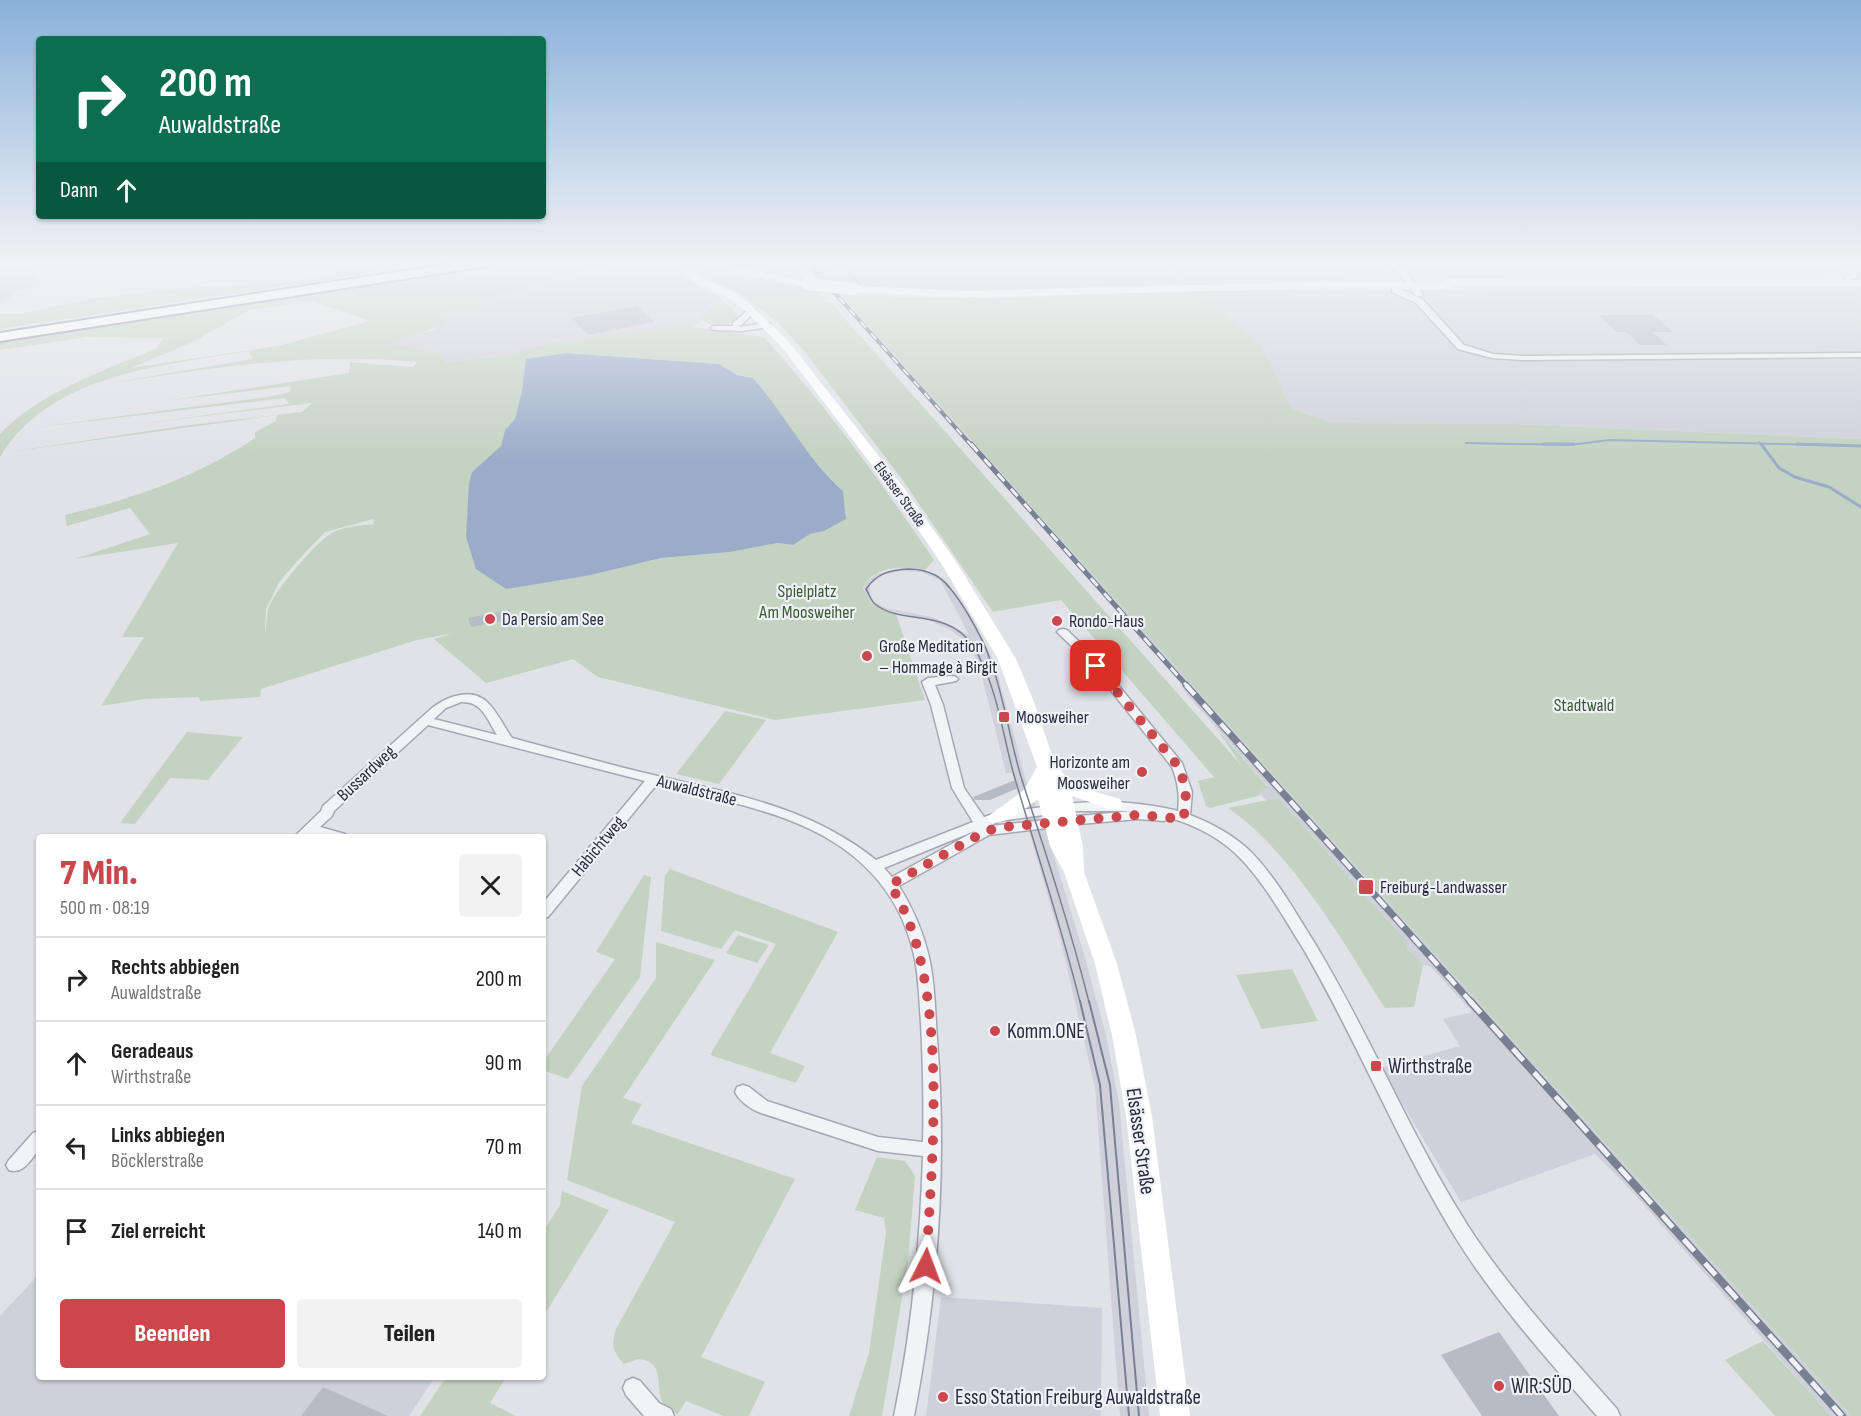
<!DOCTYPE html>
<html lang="de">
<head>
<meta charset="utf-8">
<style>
	body { margin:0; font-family:"Sofia Sans Condensed",sans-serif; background:#f2f2f2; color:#222; height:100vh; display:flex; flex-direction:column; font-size:22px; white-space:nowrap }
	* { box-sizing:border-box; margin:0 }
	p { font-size:20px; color:#767676 }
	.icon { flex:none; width:33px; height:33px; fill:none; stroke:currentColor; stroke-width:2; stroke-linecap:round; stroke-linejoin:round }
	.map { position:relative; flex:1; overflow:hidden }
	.side { position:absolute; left:36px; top:834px; width:510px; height:546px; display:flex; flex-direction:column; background:#fff; border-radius:6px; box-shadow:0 2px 4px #0004 }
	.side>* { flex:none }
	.top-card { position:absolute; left:36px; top:36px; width:510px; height:183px; border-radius:6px; box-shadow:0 2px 4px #0004; background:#0b6e4f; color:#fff; overflow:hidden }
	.pin { position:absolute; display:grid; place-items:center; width:51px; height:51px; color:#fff; margin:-26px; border-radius:12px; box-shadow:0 3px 9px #0006 }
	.me { position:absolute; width:66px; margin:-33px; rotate:3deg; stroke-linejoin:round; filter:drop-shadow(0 0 4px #0008) }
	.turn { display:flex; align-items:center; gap:21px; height:126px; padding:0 24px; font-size:27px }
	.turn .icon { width:78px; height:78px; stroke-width:2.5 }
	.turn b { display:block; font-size:42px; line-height:51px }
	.then { display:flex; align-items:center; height:57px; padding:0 24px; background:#0003; gap:12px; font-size:22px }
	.round { display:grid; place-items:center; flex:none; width:63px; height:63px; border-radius:6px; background:#f2f2f2 }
	.head { display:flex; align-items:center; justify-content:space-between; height:102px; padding:0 24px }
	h1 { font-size:36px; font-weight:800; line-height:45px; color:#cb474c }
	.primary-button { display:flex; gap:12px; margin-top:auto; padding:12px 24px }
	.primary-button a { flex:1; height:69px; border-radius:6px; background:#cb474c; color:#fff; font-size:24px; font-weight:800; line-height:69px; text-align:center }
	.primary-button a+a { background:#f2f2f2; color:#222 }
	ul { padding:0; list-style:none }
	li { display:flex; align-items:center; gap:18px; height:84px; padding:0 24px; border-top:2px solid #e0e0e0 }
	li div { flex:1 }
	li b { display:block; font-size:22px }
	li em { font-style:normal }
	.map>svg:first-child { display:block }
</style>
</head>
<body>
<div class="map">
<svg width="1861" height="1416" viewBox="0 0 1861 1416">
	<rect width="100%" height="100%" fill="#e0e2e8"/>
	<g fill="#ced1da" fill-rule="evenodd">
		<path d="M804,262H809L837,291L1852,1416H1831L1627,1186L1595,1154L1461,1202L1381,1068L1460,1046L1443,1019L1472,1012L1430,966L1423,965L1407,948L1408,943L1278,798L1267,801L1259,793L1268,786L1183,690L1187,689Z"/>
		<path d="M1161,262H1830L1847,273L1742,277L1184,281Z"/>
		<path d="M647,263H671L663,268L682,275L717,300L697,318L702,322L691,327L556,342L507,355L444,363L439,353L391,344L399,338L435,330L439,326L437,313L464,309L467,312L494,297L533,284Z"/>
		<path d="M1653,287H1861V439L1514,424L1333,423L1291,409L1261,345L1201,294Z"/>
		<path d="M905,568L925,570L946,580L985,643L996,668L1026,781L1049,840L1084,954L1106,1035L1119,1103L1149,1416H1120L1095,1087L1060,938L1012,773H1006L979,665L968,643L949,629L926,619L879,608L867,600L864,592L865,584L876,574ZM900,571L921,572L940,580L969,635L932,617L886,608L874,602L870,594V585L883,575Z"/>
		<path d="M39,1274V1377H435L409,1416H0V1316Z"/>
		<path d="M941,1297L1102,1308L1101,1416H926Z"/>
	</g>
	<g fill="#c3d2c1" fill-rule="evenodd">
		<path d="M0,262H82L31,273L43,285L16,292L0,306Z"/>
		<path d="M349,262H400L401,265L444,262L0,329V314H18L98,298L179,288L270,284L319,278Z"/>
		<path d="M505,262H688L689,264L682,275L662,268L670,263L614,267L533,284L534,287L494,297L467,313L464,309L437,313L444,323C427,333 407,335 392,344L439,353L444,363L507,355L556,342L652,329L691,327L764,337C827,407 881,482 934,560L925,570C904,566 873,565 863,588L870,603L896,614L925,700L775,720L598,677L573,659L486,683L434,639L453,633L417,640L261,689L260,697L200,701L199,697L144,699L101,706L144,637H122L178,543L75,559L150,534L130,508L67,526L65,515C133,499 197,477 255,438V432L276,421L277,415L9,452L182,426L302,412L312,403L131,425L289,404L285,398L30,428L268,397L290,392L291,386L165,401L349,373L350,362L413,367L417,362C309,351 202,369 95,386L252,359L249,351C162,366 51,373 0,457V434C37,394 106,369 156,349L164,338L87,337L0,350V340ZM311,301L370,321L278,346L131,368L195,341L249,310ZM567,353L719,364L737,375L753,378C783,415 808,459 843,491L846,519L824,531L810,534L793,545L777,543L730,552L661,558L591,575L553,580L471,491L472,472L501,446L505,430L515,419L522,391L526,359ZM373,519L374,524C360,526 341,526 329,535C314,545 275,590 269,607C266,615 267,625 265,634L266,609L279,582L300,558L325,532Z"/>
		<path d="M728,262H801L807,269L797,274L817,280C788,283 756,270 728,262Z"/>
		<path d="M809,262H1161L1184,283L1385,281L1184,284L995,291L917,292L831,285Z"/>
		<path d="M714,268L753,278L825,290L820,294L825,297L824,302L831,303L1242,766L1216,728L1268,787L1259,793L1261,795L1210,808L1206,806L1198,781L1214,777L1061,600L993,612L902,479L805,352L779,324L746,297L700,275L703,270Z"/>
		<path d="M1852,275L1774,280L1581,281L1427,278L1575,279Z"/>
		<path d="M837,291L903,297L998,298L1197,291H1387L1201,294L1261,345L1291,409L1333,423L1514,424L1861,439V1416H1852Z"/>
		<path d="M715,293L739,315L734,323L712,325L697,318L717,301L711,294Z"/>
		<path d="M725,711L766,720L719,784L676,774Z"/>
		<path d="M187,732L243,737L208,780L170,778L135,824L120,823Z"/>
		<path d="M1278,798L1408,943L1407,948L1423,965L1414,1007L1385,1008C1343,942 1293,853 1228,808Z"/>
		<path d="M670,869L838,932L770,1053L805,1066L796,1083L710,1055L776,944L735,930L721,949L661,931L665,875Z"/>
		<path d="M644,875L651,877L640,977L568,1079L543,1070V1062L615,959L596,952Z"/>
		<path d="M738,935L769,945L757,963L726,953Z"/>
		<path d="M656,942L715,960L623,1098L642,1104L631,1123L795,1179L701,1357L765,1382L749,1416H724L686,1401L678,1414C643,1403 675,1362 638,1359L624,1364C613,1352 611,1345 616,1329L675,1222L567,1180L582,1086L656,978Z"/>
		<path d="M1292,969L1318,1021L1262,1029L1236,975Z"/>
		<path d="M877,1157L905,1161L915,1176L908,1262L882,1416H849L869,1353L886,1233L884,1218L855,1210Z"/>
		<path d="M562,1191L609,1210L543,1317V1232L560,1205Z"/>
		<path d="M1763,1341L1831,1416H1775L1725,1360Z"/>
		<path d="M446,1377H506L490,1403L516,1416H420Z"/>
	</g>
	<path fill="#9bacc8" d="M566,353L719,364L737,375L753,378C785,414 807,459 843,491L846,519L824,531L810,534L793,545L777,543L730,552L661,558L591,575L506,589L476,569L466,537L469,483L472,472L501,446L505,430L515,419L522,391L526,359Z"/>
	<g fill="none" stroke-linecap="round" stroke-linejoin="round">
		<g stroke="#9bacc8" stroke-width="2">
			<path d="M396,262L398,264"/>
			<path d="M831,262L846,268L859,283"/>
			<path d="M1759,442L1762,446"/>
			<path d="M1466,443L1570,445L1609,440L1860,446"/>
		</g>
		<g stroke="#9bacc8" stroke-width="3">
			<path d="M1543,444H1574"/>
			<path d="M1761,444L1779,468L1795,477L1829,487L1861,507"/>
			<path d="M1797,444L1861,446"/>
		</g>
	</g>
	<g fill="#b7bbc5">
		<path d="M637,306L655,322L588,335L572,318Z"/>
		<path d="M1598,315H1653L1673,332H1652L1667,345H1640L1626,332H1617Z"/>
		<path d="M510,610L512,619L471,627L468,618Z"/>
		<path d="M1015,780L1018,788L990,800H975L973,797Z"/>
		<path d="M1499,1332L1559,1416H1482L1441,1355Z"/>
		<path d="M323,1387L388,1416H301Z"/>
	</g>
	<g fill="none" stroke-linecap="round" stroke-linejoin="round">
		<defs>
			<g id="minor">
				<path d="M1385,262C1401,262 1412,281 1422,292V296H1416L1399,273Z"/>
				<path d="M1392,288H1398L1422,299L1464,345L1493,354L1523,356L1861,353V357L1523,360L1492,358L1458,349L1416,303L1392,292Z"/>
				<path d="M749,309L756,311L739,327L766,323H769V327L742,331L714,330L710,328L714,326H733V323Z"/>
				<path d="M1063,629L1067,630L1096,658L1182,763L1192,792L1190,815C1213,824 1235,836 1252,853C1277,879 1295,912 1314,942C1370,1034 1410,1135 1468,1226C1511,1292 1565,1350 1617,1409L1620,1416H1597C1546,1358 1494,1300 1454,1235C1398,1143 1358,1043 1304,950C1285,920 1267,887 1243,861C1224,840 1196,825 1170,818L1164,821L1138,819L1068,825L1063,824L1061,821L1063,818L1068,817L1132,811H1062L1060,808L1062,805L1067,804C1105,800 1141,802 1178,811C1180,796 1178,782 1172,767L1088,662L1059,634L1057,632L1059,630Z"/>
				<path d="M952,676L956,677L958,679L956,681L935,685L943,705L964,788L984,817L997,813L1051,806L1056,807L1058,810L1056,813L1051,814L999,821L990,826L1054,819L1059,820L1061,823L1059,826L1054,827L989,835L899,886C912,907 922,929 928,953C935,981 935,1011 937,1039C947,1164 938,1293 914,1416H894C912,1330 920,1244 923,1156L878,1151L761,1113C752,1110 739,1101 735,1092L737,1087L743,1085L749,1087L767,1101L878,1137L923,1142C924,1102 923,1062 921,1023C919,1000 919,977 914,955C899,887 852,844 789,820C746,804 701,795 657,784L548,917L543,918V903L645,781L428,725L334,811L332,816L320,827L345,834L347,837H324L313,834L309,837H294L321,811L323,806L432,708C447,696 473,687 488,703C498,713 504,727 512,738C557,750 603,763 649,774C729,793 809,806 876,860L973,822L952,788L931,705L922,682L928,678ZM461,702C482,701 487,719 497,735L434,719L446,708ZM977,830L892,877L884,868Z"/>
				<path d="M39,1131V1150C31,1159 23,1175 9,1170L6,1165L9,1160L33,1133Z"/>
				<path d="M633,1378L640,1381L659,1403L671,1409L674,1416H644L626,1395L623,1388L626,1381Z"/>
			</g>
			<path id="tertiary" d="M1857,266H1861L1859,277L1845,281V277L1853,273Z"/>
			<path id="motorway" d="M462,262H493L487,266L0,341V333Z"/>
		</defs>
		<use href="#minor" stroke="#a5a8b2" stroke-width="3"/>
		<use href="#tertiary" stroke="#a5a8b2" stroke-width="3"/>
		<use href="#motorway" stroke="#878e9f" stroke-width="4"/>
		<use href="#minor" fill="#f2f3f7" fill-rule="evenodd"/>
		<use href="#tertiary" fill="#f2f3f7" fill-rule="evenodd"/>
		<g fill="#fff" fill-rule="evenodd">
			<path d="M688,262H698L697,272L700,277L733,292L749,303L789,342L904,488L957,563L1016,659L1034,702L1055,764L1066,776L1096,792L1120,799L1123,804L1120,809L1113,810L1072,796L1083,847L1084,872L1117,964L1136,1035L1152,1116L1190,1416H1160L1126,1116L1112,1035L1095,964L1064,872L1050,846L1038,799C1025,808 1007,826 990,822L987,817L1024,790L1037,767L998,659L941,563L894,494L781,346L741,307L725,296L692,281L687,272Z"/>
			<path d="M708,262H722L812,284L807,287L722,269Z"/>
			<path d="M1445,279L1861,280V286L1461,285L1444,289L1321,288L969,297L853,292L848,289L853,286L969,291L1321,282L1440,283Z"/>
		</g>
		<use href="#motorway" fill="#fff" fill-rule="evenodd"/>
		<path stroke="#798092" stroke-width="1.5" d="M1080,1002C1061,925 1036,851 1014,775C1002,733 997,684 973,646C947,607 902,626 875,604C871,601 869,594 866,589C877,573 890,570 909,569C917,569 927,571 935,575C955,585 984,640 991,662C1005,700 1010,742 1022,780C1046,854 1070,927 1089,1002"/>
		<g stroke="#798092" stroke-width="2">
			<path d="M1080,1001L1100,1085L1129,1416"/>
			<path d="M1089,1001L1110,1085L1139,1416"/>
		</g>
		<defs>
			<path id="rail-far3" d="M807,262L972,446"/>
			<path id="rail-far2" d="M971,444L1188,687"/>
			<path id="rail-far1" d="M1186,685L1471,1002"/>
			<path id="rail" d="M1470,1001L1842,1416"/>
		</defs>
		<use href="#rail-far3" stroke="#798092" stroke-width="4"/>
		<use href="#rail-far2" stroke="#798092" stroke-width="5"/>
		<use href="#rail-far1" stroke="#798092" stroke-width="7"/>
		<use href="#rail" stroke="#798092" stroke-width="8"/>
		<use href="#rail-far3" stroke="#eff1f6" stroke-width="2" stroke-dasharray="8" stroke-linecap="butt"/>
		<use href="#rail-far2" stroke="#eff1f6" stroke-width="3" stroke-dasharray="10" stroke-linecap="butt"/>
		<use href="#rail-far1" stroke="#eff1f6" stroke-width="4.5" stroke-dasharray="13" stroke-linecap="butt"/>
		<use href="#rail" stroke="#eff1f6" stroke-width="5" stroke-dasharray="16" stroke-linecap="butt"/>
		<path stroke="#fff" stroke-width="12" d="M807,284L853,289"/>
	</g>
	<linearGradient id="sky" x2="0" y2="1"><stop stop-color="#89b1db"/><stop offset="0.57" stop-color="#f1f2f5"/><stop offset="1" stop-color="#f1f2f5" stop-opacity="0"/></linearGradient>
	<rect width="1861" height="460" fill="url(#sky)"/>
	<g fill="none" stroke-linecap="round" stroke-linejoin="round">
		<path stroke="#cb474c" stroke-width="10" stroke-dasharray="0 18" d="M926,1266C932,1159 951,976 890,885L986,831L1003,827L1138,815L1183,819C1188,799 1186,785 1178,766L1096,666"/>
	</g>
	<g fill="#cb474c" stroke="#eff1f6" stroke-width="2">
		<circle cx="490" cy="619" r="6"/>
		<circle cx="1057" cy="621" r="6"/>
		<circle cx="867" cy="656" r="6"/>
		<rect x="998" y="711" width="12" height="12" rx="3"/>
		<circle cx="1142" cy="772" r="6"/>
		<rect x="1358" y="879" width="16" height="16" rx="3"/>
		<circle cx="995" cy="1031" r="6"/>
		<rect x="1370" y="1060" width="12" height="12" rx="3"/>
		<circle cx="1499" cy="1386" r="6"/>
		<circle cx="943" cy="1397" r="6"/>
	</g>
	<g text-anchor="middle" stroke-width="4.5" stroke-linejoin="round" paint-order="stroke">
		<g font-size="15" fill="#292e3f" stroke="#eff1f6">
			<text transform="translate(900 494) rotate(54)" y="5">Elsässer Straße</text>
		</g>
		<g font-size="18" fill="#395b36" stroke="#eff1f6">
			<text x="807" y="597">Spielplatz<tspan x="807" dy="21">Am Moosweiher</tspan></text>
			<text x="1584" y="711">Stadtwald</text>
		</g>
		<g font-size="18" fill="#292e3f" stroke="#eff1f6" text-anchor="start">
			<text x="502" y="625">Da Persio am See</text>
			<text x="1069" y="627">Rondo-Haus</text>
			<text x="879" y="652">Große Meditation<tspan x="879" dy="21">– Hommage à Birgit</tspan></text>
			<text x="1016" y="723">Moosweiher</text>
			<text x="1130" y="768" text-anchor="end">Horizonte am<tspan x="1130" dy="21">Moosweiher</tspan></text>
			<text x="1380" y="893">Freiburg-Landwasser</text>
		</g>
		<g font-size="18" fill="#292e3f" stroke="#eff1f6">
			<text transform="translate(366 773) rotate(-43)" y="6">Bussardweg</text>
			<text transform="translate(697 790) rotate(14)" y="6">Auwaldstraße</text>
			<text transform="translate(598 846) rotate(-50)" y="6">Habichtweg</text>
		</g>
		<g font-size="21" fill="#292e3f" stroke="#eff1f6" text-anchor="start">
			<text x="1007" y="1038">Komm.ONE</text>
			<text x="1388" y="1073">Wirthstraße</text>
			<text x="1511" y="1393">WIR:SÜD</text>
			<text x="955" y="1404">Esso Station Freiburg Auwaldstraße</text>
		</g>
		<g font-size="21" fill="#292e3f" stroke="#eff1f6">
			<text transform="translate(1141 1141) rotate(82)" y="7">Elsässer Straße</text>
		</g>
	</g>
</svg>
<div class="pin" style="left:1096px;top:666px;background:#d93025"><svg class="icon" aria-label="arrive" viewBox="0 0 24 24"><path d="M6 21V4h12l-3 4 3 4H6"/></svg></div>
<svg class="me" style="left:926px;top:1266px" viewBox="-20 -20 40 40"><path d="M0-17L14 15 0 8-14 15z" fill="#cb474c" stroke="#fff" stroke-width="4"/></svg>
<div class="top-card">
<div class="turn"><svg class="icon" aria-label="right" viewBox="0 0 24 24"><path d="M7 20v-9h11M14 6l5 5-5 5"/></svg><div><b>200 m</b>Auwaldstraße</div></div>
<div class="then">Dann<svg class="icon" aria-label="ahead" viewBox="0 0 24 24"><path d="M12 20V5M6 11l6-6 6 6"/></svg></div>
</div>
<section class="side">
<div class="head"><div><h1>7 Min.</h1><p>500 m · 08:19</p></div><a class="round"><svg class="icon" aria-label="close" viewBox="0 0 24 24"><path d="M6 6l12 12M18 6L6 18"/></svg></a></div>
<ul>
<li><svg class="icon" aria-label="right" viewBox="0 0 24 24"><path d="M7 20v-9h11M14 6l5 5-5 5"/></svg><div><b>Rechts abbiegen</b><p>Auwaldstraße</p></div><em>200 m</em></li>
<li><svg class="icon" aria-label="ahead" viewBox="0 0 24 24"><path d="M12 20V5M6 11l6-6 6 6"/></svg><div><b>Geradeaus</b><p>Wirthstraße</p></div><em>90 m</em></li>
<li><svg class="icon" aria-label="left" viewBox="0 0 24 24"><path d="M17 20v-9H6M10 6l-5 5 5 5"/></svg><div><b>Links abbiegen</b><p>Böcklerstraße</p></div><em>70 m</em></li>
<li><svg class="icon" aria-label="arrive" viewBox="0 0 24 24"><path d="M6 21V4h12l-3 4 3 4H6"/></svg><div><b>Ziel erreicht</b></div><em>140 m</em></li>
</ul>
<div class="primary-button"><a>Beenden</a><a>Teilen</a></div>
</section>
</div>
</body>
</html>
